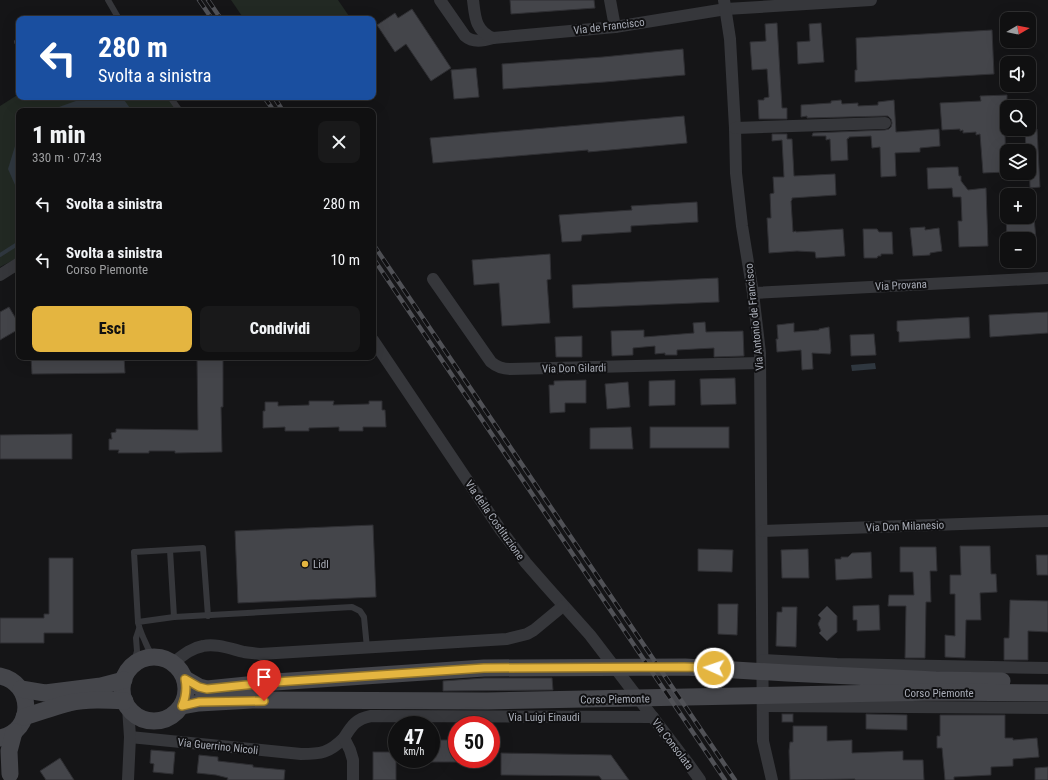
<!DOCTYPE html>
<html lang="it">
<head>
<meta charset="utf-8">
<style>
	body { margin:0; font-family:"Roboto Condensed",sans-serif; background:#19191a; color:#f1f3f6; height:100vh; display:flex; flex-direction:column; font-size:15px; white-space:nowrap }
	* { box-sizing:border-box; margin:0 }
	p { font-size:13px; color:#9c9d9f }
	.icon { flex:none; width:22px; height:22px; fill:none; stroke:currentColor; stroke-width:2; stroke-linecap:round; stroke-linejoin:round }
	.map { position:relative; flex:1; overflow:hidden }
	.side { position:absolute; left:16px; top:108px; width:360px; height:252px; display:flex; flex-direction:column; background:#101011; border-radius:8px; box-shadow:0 4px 16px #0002,0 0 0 1px #303031 }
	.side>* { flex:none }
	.hud { position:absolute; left:16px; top:16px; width:360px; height:84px; border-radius:8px; box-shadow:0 4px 16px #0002,0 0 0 1px #303031; background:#1a4fa0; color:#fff; overflow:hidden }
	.needle { width:26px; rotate:80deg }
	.fabs { position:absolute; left:1000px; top:12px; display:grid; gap:8px }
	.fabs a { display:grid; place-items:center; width:36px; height:36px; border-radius:8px; background:#101011; box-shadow:0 4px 16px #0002,0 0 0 1px #303031; font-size:20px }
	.speed { position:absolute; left:388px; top:716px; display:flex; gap:8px; font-size:20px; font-weight:700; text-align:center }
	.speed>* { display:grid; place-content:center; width:52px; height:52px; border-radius:50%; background:#101011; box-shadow:0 4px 16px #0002,0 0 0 1px #303031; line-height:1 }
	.speed small { font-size:10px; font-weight:400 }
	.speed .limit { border:6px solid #d22; background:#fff; color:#111 }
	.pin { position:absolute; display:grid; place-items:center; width:34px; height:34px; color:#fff; margin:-41px -17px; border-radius:50% 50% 50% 0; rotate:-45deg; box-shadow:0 0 4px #0007 }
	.pin .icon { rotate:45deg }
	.me { position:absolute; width:44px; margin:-22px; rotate:273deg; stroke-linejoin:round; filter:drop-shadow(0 0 3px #0008) }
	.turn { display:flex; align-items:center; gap:14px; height:84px; padding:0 16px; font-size:18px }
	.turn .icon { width:52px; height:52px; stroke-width:2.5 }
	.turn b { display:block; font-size:28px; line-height:34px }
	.round { display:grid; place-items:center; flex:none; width:42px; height:42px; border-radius:8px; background:#19191a }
	.overview { display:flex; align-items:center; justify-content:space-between; height:68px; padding:0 16px }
	h1 { font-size:24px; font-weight:800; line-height:30px }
	.button { display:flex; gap:8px; margin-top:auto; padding:8px 16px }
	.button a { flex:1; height:46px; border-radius:8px; background:#e4b540; color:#111; font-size:16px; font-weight:800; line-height:46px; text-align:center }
	.button a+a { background:#19191a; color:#f1f3f6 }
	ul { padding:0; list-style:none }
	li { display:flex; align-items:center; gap:12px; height:56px; padding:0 16px }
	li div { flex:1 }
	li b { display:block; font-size:15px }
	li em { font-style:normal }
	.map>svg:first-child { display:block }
</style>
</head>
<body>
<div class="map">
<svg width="1048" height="780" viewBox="0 0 1048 780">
	<rect width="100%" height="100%" fill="#151517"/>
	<g fill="#222923">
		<path d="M231,0H338L351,19H244Z"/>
		<path d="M19,94V97H171L180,111H19V257L0,267V106Z"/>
	</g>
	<g fill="#2f373f">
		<path d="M87,97H122L132,111H52L59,107Z"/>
		<path d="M19,133V194L8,169Z"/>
		<path d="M875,363L876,369L852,371L851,365Z"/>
	</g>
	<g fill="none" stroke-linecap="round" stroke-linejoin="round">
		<path stroke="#2f373f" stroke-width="4" d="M0,255L19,243"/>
	</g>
	<g fill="#44454a" stroke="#2f2f33">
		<path d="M510,0H594L595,8L511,14Z"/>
		<path d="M412,9L451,68L431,81L406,44L395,52L377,25L395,13L398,18Z"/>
		<path d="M777,23L782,108H787V119H759L758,100H764V98L769,97L767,69L752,70L750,42L766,41L765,24Z"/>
		<path d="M821,23L824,62L798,64L797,42L810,41L809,24Z"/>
		<path d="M992,30L994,74L855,82V70H857L856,38Z"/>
		<path d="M683,49L685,75L605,82L503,89L502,64L603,57Z"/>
		<path d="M476,68L479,97L454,99L451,70Z"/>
		<path d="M1007,95V134H1005L1006,172L983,173L980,134L976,135V132L963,133V130L960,131V129L942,130L940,103L981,101L980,96Z"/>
		<path d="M841,100L842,104L858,103V106L878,105V102L894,100L896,132L939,129L940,146L920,148V152L895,153L896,176L881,177L880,147L872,148L871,136L849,137V138L847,139L848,160L831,161L830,139L826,140V136H812L813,133L885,130L889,129L891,127L892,123L891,119L888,116H885L807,118V116L801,117V105L831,103V101Z"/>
		<path d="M684,116L687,143L588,152V150L433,163L430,138Z"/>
		<path d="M1025,129H1037L1040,187L1030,188L1029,151H1026Z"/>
		<path d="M772,134H787V139H792L794,176L835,174L836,195L792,198V200L791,201L793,232L796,231V232L843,229L845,256L816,258L815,252L797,251L769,253L767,218H771L770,194L774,193L773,177H784L782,140L772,141Z"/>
		<path d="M951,167H958L959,176H961V181L968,190L986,188L988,246L959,247L958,221H962L961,197H953L952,188L928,189L927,168Z"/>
		<path d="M697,202L698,222L631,226V232L582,235L581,241L562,242L559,215L632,210L631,206Z"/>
		<path d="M1006,217H1034L1036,239H1007Z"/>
		<path d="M925,227V230L939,228L942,251L930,253V255L913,256L910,228Z"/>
		<path d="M863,229H877L879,232H892L893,254H881V256H878L877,258H864Z"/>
		<path d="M550,254L551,279L547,280L550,323L502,326L499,283L474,285L472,260Z"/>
		<path d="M718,278L719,302L573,308L572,285Z"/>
		<path d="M9,307L19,324V329L0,340V312Z"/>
		<path d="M1048,312V333L990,337L989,315Z"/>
		<path d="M969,317L970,338L899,342V332L897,331V321Z"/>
		<path d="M705,322L706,332L743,331L744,356L714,357V348L677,350V355H665V353L655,354V346L633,348V355L612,356L611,331L644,330V337L694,333L693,323Z"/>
		<path d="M794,323V332L819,330V329L829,327L831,351L830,354L812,353L813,369L802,370L801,350L777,352L776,339H778L777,325Z"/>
		<path d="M874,334L876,355L851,356L850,335Z"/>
		<path d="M582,336V357H556L555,337Z"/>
		<path d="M31,357H124L125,373L32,374Z"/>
		<path d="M197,357H223V407H221L222,452L175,453V451H149V453H118L119,450H109V439H112L111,433L116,432V429L198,430Z"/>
		<path d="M735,378L736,404L701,405L700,379Z"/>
		<path d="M586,380V403H565V412L550,413L549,385H554V381Z"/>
		<path d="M675,380V405L649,406V381Z"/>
		<path d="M628,382L630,407L607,409L605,384Z"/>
		<path d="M309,401H334L333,405L369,404V401H382V410H385L386,427H363V431H339V427L309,428V431H285V427L263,428V411H265V402H278V406L309,405Z"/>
		<path d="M631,427L633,449H590V428Z"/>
		<rect x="650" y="427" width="79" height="21"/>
		<path d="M72,434V459H0V435Z"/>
		<path d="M373,525L376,597L238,603L235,531Z"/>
		<path d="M960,546H990L991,574H996L997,592L980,593L981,620H966L965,658L945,657V635L955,636V594H950V575H961Z"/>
		<path d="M900,547H936L937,571H930L931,602H926L925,658H905L906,606H888L889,595H914L913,572H900Z"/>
		<path d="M698,549L733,550L732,572L698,571Z"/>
		<path d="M808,549L809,578H782L781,550Z"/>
		<path d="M871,552L872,578L836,580L835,559H841V557H848L852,553Z"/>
		<path d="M1036,555H1048V575H1037Z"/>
		<path d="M49,558H73V633H44V643H0V618H44V614H49Z"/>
		<path d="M1010,600L1048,601V632L1028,631V660H1004V638H1009Z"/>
		<path d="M718,604H738L737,635L718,634Z"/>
		<path d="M879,605L880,630L857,631V620H853V606Z"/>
		<path d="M827,606L837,616V632L827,641L819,633L821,631L818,624L821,618L818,615Z"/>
		<path d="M782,607H797L796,647L776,646L777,612H782Z"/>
		<path d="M484,678H552L553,690L443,691V681Z"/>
		<rect x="782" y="714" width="11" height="8"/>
		<path d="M866,714L907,715V730L866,729Z"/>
		<path d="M940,715H1005V738H1013V740L1037,738L1039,757L1013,759V766L991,767V775L954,777V780H945L942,748H937V736H940Z"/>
		<path d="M793,726H827V741L852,740V753L903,751V760H923L924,780H855V779L790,780L789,751L790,742H793Z"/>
		<rect x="431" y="740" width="26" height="22"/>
		<path d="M151,750L175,752L173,774L153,772L154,764L150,763Z"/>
		<rect x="373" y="752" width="23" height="28"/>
		<path d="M501,753L611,755L629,780H602L599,776L501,775Z"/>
		<path d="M199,755L218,757V761L253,765V767L285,770L284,780H227L228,778L216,775L197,773Z"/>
		<path d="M60,758L74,780H46L40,771Z"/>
		<path d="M1048,767V780H1035V768Z"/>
	</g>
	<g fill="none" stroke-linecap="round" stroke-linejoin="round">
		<g stroke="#36373b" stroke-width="6">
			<path d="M108,0L119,19"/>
			<path d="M17,42L19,41"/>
			<path d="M170,97L180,111"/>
			<path d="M170,550L174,617"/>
			<path d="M138,622L134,552L203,548L208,616"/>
			<path d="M154,657C148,651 147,645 143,637C141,632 139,628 138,622L174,617L352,607L360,611L364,617L367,648"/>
			<path d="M133,665L137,651L136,638L139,629"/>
		</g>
		<g stroke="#36373b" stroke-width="12">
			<path d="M440,0L465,36C473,43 483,41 493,38L615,27L726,9L871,0"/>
			<path d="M473,0C475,16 475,31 493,38"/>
			<path d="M610,0L615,27"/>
			<path d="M724,0L730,39L735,128L736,173L742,226L753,293L760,353L763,741L772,780"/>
			<path d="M735,128L885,123"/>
			<path d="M0,275L19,263"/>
			<path d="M433,279L491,362C497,367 502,369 510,369L760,363"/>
			<path d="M753,293L1048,278"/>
			<path d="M373,340L500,529L526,563L547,587L590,635L690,766L700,780"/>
			<path d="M762,531L1048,521"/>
			<path d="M763,660L837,664L1048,668"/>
			<path d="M173,663C182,656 191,648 203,646C216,643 231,649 244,652C249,653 254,653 260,654L507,639L527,634L534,630L563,606"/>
			<path d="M763,706L1048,708"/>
			<path d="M130,737L301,754C321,754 329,753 344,738"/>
			<path d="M128,780L130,737L128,707"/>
			<path d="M353,780V760L350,750L344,738C352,725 356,719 371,716L653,717"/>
		</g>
		<g stroke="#45464b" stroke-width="17">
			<circle cx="154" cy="689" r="32"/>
			<path d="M0,676C34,683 35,731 0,738"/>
			<path d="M185,679L199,687L207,689L275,682L484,668L685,667L787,673L936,680L1002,681"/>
			<path d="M21,689L45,693L101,686L124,680"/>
			<path d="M182,706L199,703L252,700L487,701L936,692L1048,693"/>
			<path d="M24,717C39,712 54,707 69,703C87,699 106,700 125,701"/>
			<path d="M10,774L9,751L14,732"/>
		</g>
		<defs>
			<g id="rail">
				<path d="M199,0L212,19"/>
				<path d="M208,0L221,19"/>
				<path d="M264,97L274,111"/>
				<path d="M274,97L283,111"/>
				<path d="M373,244L735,780"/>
				<path d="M373,258L725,780"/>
			</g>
		</defs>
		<use href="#rail" stroke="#505156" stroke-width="4.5"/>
		<use href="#rail" stroke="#101012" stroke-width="3" stroke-dasharray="9" stroke-linecap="butt"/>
	</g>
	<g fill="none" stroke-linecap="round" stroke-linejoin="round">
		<defs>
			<path id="route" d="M264,701L199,702L182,706C186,697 187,689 185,679L199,687L207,689L276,682L484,668L684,667L714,668"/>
		</defs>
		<use href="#route" stroke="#94762a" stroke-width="10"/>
		<use href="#route" stroke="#e4b540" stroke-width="7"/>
	</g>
	<circle fill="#e4b540" stroke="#101012" stroke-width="1.5" cx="305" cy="564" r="4"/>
	<g text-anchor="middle" stroke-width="4" stroke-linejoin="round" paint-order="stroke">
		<g font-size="11" fill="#a8acb6" stroke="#101012">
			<text transform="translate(609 26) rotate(-7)" y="4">Via de Francisco</text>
			<text transform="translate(901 285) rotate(-3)" y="4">Via Provana</text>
			<text transform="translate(754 317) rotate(-96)" y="4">Via Antonio de Francisco</text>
			<text transform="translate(574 368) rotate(-1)" y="4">Via Don Gilardi</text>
			<text transform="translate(495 520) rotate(55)" y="4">Via della Costituzione</text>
			<text transform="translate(905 526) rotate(-2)" y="4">Via Don Milanesio</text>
			<text x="939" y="697">Corso Piemonte</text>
			<text transform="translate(615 699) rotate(-1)" y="4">Corso Piemonte</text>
			<text x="544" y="721">Via Luigi Einaudi</text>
			<text transform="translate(673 744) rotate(53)" y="4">Via Consolata</text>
			<text transform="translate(218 746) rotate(6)" y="4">Via Guerrino Nicoli</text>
		</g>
		<g font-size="11" fill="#a8acb6" stroke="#101012" text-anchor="start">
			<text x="313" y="568">Lidl</text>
		</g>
	</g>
</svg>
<div class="fabs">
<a><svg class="needle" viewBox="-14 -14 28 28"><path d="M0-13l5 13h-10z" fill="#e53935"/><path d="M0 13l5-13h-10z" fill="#9c9d9f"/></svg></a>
<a><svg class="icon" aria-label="sound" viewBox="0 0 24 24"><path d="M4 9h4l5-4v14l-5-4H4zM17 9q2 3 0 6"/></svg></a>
<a><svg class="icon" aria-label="search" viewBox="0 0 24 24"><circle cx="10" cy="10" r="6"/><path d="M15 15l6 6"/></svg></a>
<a><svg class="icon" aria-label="layers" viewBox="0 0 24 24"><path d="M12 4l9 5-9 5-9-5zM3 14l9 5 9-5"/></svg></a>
<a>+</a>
<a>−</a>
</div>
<div class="speed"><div>47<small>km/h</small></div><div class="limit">50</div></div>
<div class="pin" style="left:264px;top:701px;background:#d93025"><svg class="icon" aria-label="arrive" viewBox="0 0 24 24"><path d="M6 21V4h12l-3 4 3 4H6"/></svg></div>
<svg class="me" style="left:714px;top:668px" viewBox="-20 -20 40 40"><circle r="17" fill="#e4b540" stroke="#fff" stroke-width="3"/><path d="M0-11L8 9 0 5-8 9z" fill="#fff"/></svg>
<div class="hud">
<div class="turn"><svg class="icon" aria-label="left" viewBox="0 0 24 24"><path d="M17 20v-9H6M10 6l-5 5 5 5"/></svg><div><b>280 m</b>Svolta a sinistra</div></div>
</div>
<section class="side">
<div class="overview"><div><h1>1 min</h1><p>330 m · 07:43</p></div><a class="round"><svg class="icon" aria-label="close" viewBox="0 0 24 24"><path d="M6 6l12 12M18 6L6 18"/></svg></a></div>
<ul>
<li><svg class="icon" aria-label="left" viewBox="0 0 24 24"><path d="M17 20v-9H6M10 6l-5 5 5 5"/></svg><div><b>Svolta a sinistra</b></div><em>280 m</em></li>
<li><svg class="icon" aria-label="left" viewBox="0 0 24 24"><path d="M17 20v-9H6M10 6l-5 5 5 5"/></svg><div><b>Svolta a sinistra</b><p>Corso Piemonte</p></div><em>10 m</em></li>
</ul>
<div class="button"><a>Esci</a><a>Condividi</a></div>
</section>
</div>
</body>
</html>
